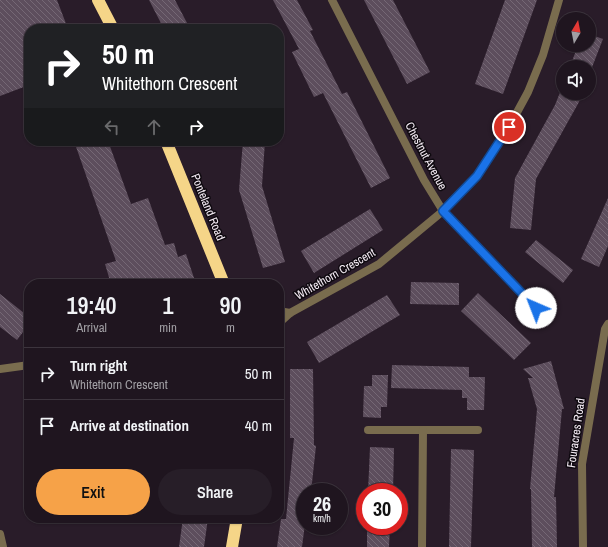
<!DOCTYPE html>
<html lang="en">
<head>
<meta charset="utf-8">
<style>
	body { margin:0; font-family:"Archivo Narrow",sans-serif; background:#271e28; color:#f1f3f6; height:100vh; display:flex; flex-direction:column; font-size:15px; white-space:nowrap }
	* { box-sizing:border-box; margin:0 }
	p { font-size:13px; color:#a19fa4 }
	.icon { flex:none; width:22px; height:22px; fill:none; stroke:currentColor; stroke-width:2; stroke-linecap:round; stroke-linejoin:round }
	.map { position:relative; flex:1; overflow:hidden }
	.side { position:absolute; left:24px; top:279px; width:260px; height:244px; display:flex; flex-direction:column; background:#1f151f; border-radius:16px; box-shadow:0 1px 3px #0004,0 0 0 1px #3c343d }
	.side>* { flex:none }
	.hud { position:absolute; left:24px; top:24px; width:260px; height:122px; border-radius:16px; box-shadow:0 1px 3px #0004,0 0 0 1px #3c343d; background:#202124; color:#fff; overflow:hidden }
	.needle { width:26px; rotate:10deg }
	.fabs { position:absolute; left:556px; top:12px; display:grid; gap:8px }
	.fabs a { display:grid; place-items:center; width:40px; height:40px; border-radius:50%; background:#1f151f; box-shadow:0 1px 3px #0004,0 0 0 1px #3c343d; font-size:20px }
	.speed { position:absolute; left:296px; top:483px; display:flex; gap:8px; font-size:20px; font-weight:700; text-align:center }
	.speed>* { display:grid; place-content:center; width:52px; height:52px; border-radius:50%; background:#1f151f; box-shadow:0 1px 3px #0004,0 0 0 1px #3c343d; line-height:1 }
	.speed small { font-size:10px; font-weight:400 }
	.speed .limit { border:6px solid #d22; background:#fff; color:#111 }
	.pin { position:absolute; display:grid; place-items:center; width:34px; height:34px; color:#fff; margin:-17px; border:2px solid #fff; border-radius:50%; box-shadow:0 1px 4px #0007 }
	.me { position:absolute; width:44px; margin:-22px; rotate:316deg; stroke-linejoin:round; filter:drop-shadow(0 0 3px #0008) }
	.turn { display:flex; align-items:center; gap:14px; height:84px; padding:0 12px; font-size:18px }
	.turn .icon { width:52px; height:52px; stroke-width:2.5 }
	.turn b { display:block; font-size:28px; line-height:34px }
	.lanes { display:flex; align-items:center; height:38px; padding:0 12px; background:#0003; justify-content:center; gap:20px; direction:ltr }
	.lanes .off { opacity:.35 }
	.eta { display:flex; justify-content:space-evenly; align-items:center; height:68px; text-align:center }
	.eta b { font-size:24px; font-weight:600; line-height:28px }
	.button { display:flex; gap:8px; margin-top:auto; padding:8px 12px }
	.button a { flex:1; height:46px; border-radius:24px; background:#f6a248; color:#111; font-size:16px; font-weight:600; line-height:46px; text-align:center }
	.button a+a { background:#271e28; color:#f1f3f6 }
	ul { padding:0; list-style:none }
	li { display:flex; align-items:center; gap:12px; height:52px; padding:0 12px; border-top:1px solid #3c343d }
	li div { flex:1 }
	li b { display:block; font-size:15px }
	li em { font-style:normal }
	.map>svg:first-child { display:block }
</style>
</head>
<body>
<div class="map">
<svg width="608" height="547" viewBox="0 0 608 547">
	<defs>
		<pattern id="building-back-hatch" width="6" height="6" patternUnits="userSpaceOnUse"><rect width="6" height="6" fill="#5d4e5d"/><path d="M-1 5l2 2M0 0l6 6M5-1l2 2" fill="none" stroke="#756875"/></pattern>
	</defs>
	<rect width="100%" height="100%" fill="#291c29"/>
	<g fill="url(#building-back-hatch)">
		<path d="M0,0H57L68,29H29V85L0,96Z"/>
		<path d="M149,0H175L187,23L175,29H164Z"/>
		<path d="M273,0H297L313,30L310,31L342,94L347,92L390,178L371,188L323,93L314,97L292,52L299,49Z"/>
		<path d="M364,0H393L430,72L407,84Z"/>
		<path d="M505,0H537L503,94L475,84Z"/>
		<path d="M589,34L603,39L589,75V67H570L578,45H589Z"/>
		<path d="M563,85V93H582L579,102L536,179L531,230L510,228L515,178L555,105Z"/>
		<path d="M74,141H108L131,204L148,198L165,245L174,243L178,257L186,254L196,284H111L105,264L116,261Z"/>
		<path d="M243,141H265L262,186L285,262L263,268L239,190Z"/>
		<path d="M608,198V246L599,267L581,259Z"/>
		<path d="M370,209L383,230L314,273L301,251Z"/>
		<path d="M536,240L573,270L563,283L525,252Z"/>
		<path d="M411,282L459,283V305L410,304Z"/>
		<path d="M478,293L531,343L514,360L461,311Z"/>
		<path d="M0,294L29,317V324L17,340L0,327Z"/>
		<path d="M387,295L400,315L319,363L307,342Z"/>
		<path d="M551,361L564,409H562L554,497H556L557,547H532L531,489H530L537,409L528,378H533L523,369Z"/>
		<path d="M392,365L469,367V377H485L484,410H467V398H462V390L391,388Z"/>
		<path d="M290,369H313L314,445L316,446L311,492H305V524L302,547H277L281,519H286L294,438H290Z"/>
		<path d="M372,375H388L387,407H381V418L363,417L364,386H372Z"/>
		<path d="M370,447L394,448L393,492H368Z"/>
		<path d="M451,449L474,450L471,547H449Z"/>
		<path d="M183,518H208L204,547H179Z"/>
		<path d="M367,526H390L389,547H367Z"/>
	</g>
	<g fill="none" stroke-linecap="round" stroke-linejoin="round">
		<g stroke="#796c4e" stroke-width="8">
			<path d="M332,0L424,180L443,211L536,308L550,314"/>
			<path d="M279,311L290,313"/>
			<path d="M279,323L290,313L379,264L443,211L477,176L509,127L528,92L543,55L559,0"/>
			<path d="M0,369L29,365"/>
			<path d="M368,430H478"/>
			<path d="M0,534L3,547"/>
			<path d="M422,547L423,430"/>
			<path d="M583,547L582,464L605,329L608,324"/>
		</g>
		<g stroke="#f5d588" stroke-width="12">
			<path d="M98,0L113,29"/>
			<path d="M166,141L224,284"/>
			<path d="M232,547L237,518"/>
		</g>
	</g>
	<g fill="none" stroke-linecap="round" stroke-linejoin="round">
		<defs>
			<path id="route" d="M509,127L477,176L443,211L536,308"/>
		</defs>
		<use href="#route" stroke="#114b97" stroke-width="10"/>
		<use href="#route" stroke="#1a73e8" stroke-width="7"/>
	</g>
	<g text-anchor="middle" stroke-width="3" stroke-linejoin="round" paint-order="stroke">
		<g font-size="12" fill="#f4ebf4" stroke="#0e090f">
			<text transform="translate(426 156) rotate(62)" y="4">Chestnut Avenue</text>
			<text transform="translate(208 207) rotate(68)" y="4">Ponteland Road</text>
			<text transform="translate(335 274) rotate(-30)" y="4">Whitethorn Crescent</text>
			<text transform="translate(576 433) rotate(-82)" y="4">Fouracres Road</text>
		</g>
	</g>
</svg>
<div class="fabs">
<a><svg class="needle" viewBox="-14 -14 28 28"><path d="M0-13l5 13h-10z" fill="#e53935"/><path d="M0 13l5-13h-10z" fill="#a19fa4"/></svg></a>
<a><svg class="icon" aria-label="sound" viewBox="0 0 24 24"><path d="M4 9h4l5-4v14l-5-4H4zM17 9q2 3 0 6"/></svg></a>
</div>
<div class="speed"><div>26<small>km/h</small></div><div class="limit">30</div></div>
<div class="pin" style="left:509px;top:127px;background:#d93025"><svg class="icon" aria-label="arrive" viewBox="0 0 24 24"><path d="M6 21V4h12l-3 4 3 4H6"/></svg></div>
<svg class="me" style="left:536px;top:308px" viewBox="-20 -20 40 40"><circle r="19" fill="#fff"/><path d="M0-13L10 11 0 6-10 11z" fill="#1a73e8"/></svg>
<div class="hud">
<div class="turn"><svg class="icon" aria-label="right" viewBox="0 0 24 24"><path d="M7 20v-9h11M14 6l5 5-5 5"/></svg><div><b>50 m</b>Whitethorn Crescent</div></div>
<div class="lanes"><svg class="icon off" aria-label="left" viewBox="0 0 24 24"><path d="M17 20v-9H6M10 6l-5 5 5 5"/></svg><svg class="icon off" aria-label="ahead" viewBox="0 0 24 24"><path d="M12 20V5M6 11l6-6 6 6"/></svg><svg class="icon" aria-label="right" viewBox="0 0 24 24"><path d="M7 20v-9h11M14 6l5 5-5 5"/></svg></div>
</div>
<section class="side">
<div class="eta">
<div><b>19:40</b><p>Arrival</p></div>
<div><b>1</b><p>min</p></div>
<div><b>90</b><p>m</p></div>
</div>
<ul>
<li><svg class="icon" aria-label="right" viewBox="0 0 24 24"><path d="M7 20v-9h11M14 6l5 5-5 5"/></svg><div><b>Turn right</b><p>Whitethorn Crescent</p></div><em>50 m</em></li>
<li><svg class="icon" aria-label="arrive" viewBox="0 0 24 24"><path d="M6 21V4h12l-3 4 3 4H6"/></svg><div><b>Arrive at destination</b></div><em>40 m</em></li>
</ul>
<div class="button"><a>Exit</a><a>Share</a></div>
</section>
</div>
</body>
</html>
